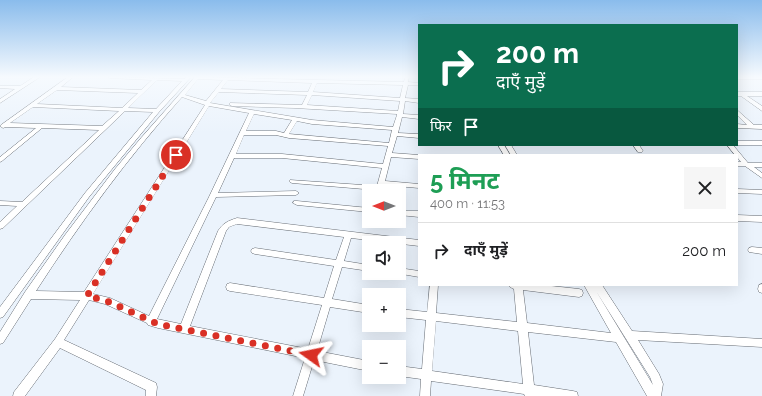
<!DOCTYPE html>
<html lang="hi">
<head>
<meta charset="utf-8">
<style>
	body { margin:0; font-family:Raleway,"Noto Sans Devanagari",sans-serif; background:#f6f6f6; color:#202124; height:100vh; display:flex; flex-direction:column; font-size:15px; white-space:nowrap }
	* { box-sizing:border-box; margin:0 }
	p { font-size:13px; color:#757577 }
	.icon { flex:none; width:22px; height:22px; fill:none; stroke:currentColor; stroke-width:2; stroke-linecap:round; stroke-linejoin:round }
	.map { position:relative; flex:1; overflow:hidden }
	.details { position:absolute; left:418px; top:154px; width:320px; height:132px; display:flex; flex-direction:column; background:#fff; border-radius:0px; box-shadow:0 4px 16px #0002 }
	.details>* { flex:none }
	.banner { position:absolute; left:418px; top:24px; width:320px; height:122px; border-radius:0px; box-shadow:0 4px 16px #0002; background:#0b6e4f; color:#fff; overflow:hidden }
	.needle { width:26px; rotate:270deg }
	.buttons { position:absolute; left:362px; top:184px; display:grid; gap:8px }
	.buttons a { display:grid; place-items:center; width:44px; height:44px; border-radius:0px; background:#fff; box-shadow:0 4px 16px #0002; font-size:20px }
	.pin { position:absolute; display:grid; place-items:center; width:34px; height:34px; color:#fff; margin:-17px; border:2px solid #fff; border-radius:50%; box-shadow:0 1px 4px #0007 }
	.me { position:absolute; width:44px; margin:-22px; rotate:282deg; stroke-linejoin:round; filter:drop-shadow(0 0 3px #0008) }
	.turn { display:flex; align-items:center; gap:14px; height:84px; padding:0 12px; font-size:18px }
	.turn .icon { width:52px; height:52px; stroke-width:2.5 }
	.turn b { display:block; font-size:28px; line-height:34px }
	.then { display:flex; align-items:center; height:38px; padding:0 12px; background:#0003; gap:8px; font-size:15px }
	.round { display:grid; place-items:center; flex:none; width:42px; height:42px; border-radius:0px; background:#f6f6f6 }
	.summary { display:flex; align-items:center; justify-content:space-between; height:68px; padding:0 12px }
	h1 { font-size:24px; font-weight:700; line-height:30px; color:#1e9e55 }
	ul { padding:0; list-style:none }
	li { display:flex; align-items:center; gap:12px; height:56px; padding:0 12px; border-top:1px solid #e0e0e0 }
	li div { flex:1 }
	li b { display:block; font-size:15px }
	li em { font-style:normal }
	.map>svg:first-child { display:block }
</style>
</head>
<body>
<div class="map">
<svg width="762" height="396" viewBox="0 0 762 396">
	<rect width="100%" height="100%" fill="#ebf3fc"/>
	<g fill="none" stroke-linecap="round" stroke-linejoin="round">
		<defs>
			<g id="minor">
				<path d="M34,77H40L0,103V99L15,89L0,88V86H20Z"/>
				<path d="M68,77H73L61,87L141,90L152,80L110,78L108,77L185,79L186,77H191L159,112L89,197L3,317L0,318V307L85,193L153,112L125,111L3,228L0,229V222L17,206L0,205V201L22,202L99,130L42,128L2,161L0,162V157L36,128L6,127L3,128L0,126L1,125ZM157,80L182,81L156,109L128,108ZM57,90L138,93L122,108L37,104ZM33,107L119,111L102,126L10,123Z"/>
				<path d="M195,77L404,82L405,77H409L408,82L419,83V85H408L405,98L419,99V103L405,101L403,114L419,115V119L402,117L398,133L419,134V138L397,136L392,153L419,155V159L391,157L385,181L419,184V188L384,185L382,191H376V190L292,183L290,182L289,181L290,180L377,186L382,168L282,158H234L218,193L296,191L299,193L296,195L216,197L157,319L181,324L218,231C223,223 228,221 237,218L419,240V246L351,238L344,261L369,265V271L342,267L332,299L369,305V313L330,307L317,351L369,361V371L314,360L303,396H293L305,358L158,328L148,325L147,323L105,304L89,300L64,340L156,383L157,387L156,396H146V390L60,348L25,396H13L14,392L55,339L80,300L31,299L3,343L0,344V332L25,292L65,235L115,169L141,138ZM198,79L223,80L206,101L185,95ZM228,80L312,83L308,92L221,89ZM317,83L403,85L400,98L313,92ZM219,92L307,95L302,105L230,103V105L232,106L295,108L397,114V115L393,127L312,120L210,103ZM312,95L400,101L398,111L307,105ZM182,97L205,105L84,292L36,291C80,223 128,157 182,97ZM209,106L249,113L208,199L149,316L110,298L93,294ZM254,114L292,120L284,133L276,131H246ZM297,121L312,124L392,130L389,143L289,134ZM244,135H276L289,138L388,146L383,164L282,154H236ZM237,224L344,237L336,260L255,248L252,249L251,251L252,253L255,254L334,266L324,298L230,283L227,284L226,287L227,290L230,291L322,305L308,349L190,326L226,231L229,227Z"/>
				<rect x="737" y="77" width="25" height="2"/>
				<path d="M737,92H762V96H747L762,106V111L741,96H737Z"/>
				<path d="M737,110L754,125H762V129L737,128V124L747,125L737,115Z"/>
				<rect x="737" y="141" width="25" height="4"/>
				<path d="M498,145H504L510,155H504Z"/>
				<path d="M505,145H511L517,155H511Z"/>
				<path d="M633,145H639L643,151L642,152H638Z"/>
				<path d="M727,145H733L748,163H762V167H754L762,173V178L745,166H737V162H741L737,157V155H735Z"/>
				<path d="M737,189L762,190V194L737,193Z"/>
				<path d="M294,201H297L369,208V212L297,205L293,203Z"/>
				<path d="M399,211H419V217L399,215Z"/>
				<path d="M737,215L762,216V222L737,221Z"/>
				<path d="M752,247L762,248V254L749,252L748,250L749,248Z"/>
				<path d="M399,268L419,271V277L396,273H399Z"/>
				<path d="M762,284V293L759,292L758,289L759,285Z"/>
				<path d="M430,285H438L436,313L517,322L514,289L510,287L509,285H542L579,289L582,290L583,293L582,296L579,297L523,290L527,323L611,333L584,285H593V286V285H602L632,331L762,339V347L638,340L659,374L663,384L661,396H647L616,342L528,332L534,385L573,391L577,392L578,396H525L524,394L431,381L430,396H420L421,379L399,376V366L422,369L426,320L399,317V309L427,312ZM596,291L650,377L653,385ZM436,321L518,331L523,384L432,371Z"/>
			</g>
		</defs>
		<use href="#minor" stroke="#666c74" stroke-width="1"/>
		<use href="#minor" fill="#fff" fill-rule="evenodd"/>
	</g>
	<linearGradient id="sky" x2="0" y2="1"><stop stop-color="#8abcec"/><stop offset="0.58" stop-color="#f6fafe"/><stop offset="1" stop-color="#f6fafe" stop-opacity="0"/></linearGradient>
	<rect width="762" height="133" fill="url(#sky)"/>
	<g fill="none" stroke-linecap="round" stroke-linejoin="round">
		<path stroke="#d93025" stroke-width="7" stroke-dasharray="0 12.6" d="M176,155L87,296L107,301L158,324L311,355"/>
	</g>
</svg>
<div class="buttons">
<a><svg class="needle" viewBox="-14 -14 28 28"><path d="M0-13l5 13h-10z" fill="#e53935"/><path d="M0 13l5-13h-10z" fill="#757577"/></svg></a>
<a><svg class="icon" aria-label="sound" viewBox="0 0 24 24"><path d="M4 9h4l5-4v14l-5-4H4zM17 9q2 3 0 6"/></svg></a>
<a>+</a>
<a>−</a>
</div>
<div class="pin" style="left:176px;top:155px;background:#d93025"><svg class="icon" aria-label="arrive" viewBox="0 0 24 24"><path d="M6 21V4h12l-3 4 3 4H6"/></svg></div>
<svg class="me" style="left:311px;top:355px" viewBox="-20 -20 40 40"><path d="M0-17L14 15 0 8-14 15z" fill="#d93025" stroke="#fff" stroke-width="4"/></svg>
<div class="banner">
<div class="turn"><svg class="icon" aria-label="right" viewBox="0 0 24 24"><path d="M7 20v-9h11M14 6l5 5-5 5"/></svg><div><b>200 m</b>दाएँ मुड़ें</div></div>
<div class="then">फिर<svg class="icon" aria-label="arrive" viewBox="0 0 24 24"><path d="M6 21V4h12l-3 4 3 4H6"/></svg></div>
</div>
<section class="details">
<div class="summary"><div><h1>5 मिनट</h1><p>400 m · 11:53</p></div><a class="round"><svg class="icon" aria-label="close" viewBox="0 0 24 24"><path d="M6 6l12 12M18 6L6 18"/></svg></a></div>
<ul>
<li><svg class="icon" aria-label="right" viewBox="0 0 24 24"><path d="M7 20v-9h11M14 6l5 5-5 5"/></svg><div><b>दाएँ मुड़ें</b></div><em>200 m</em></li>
</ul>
</section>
</div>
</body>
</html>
